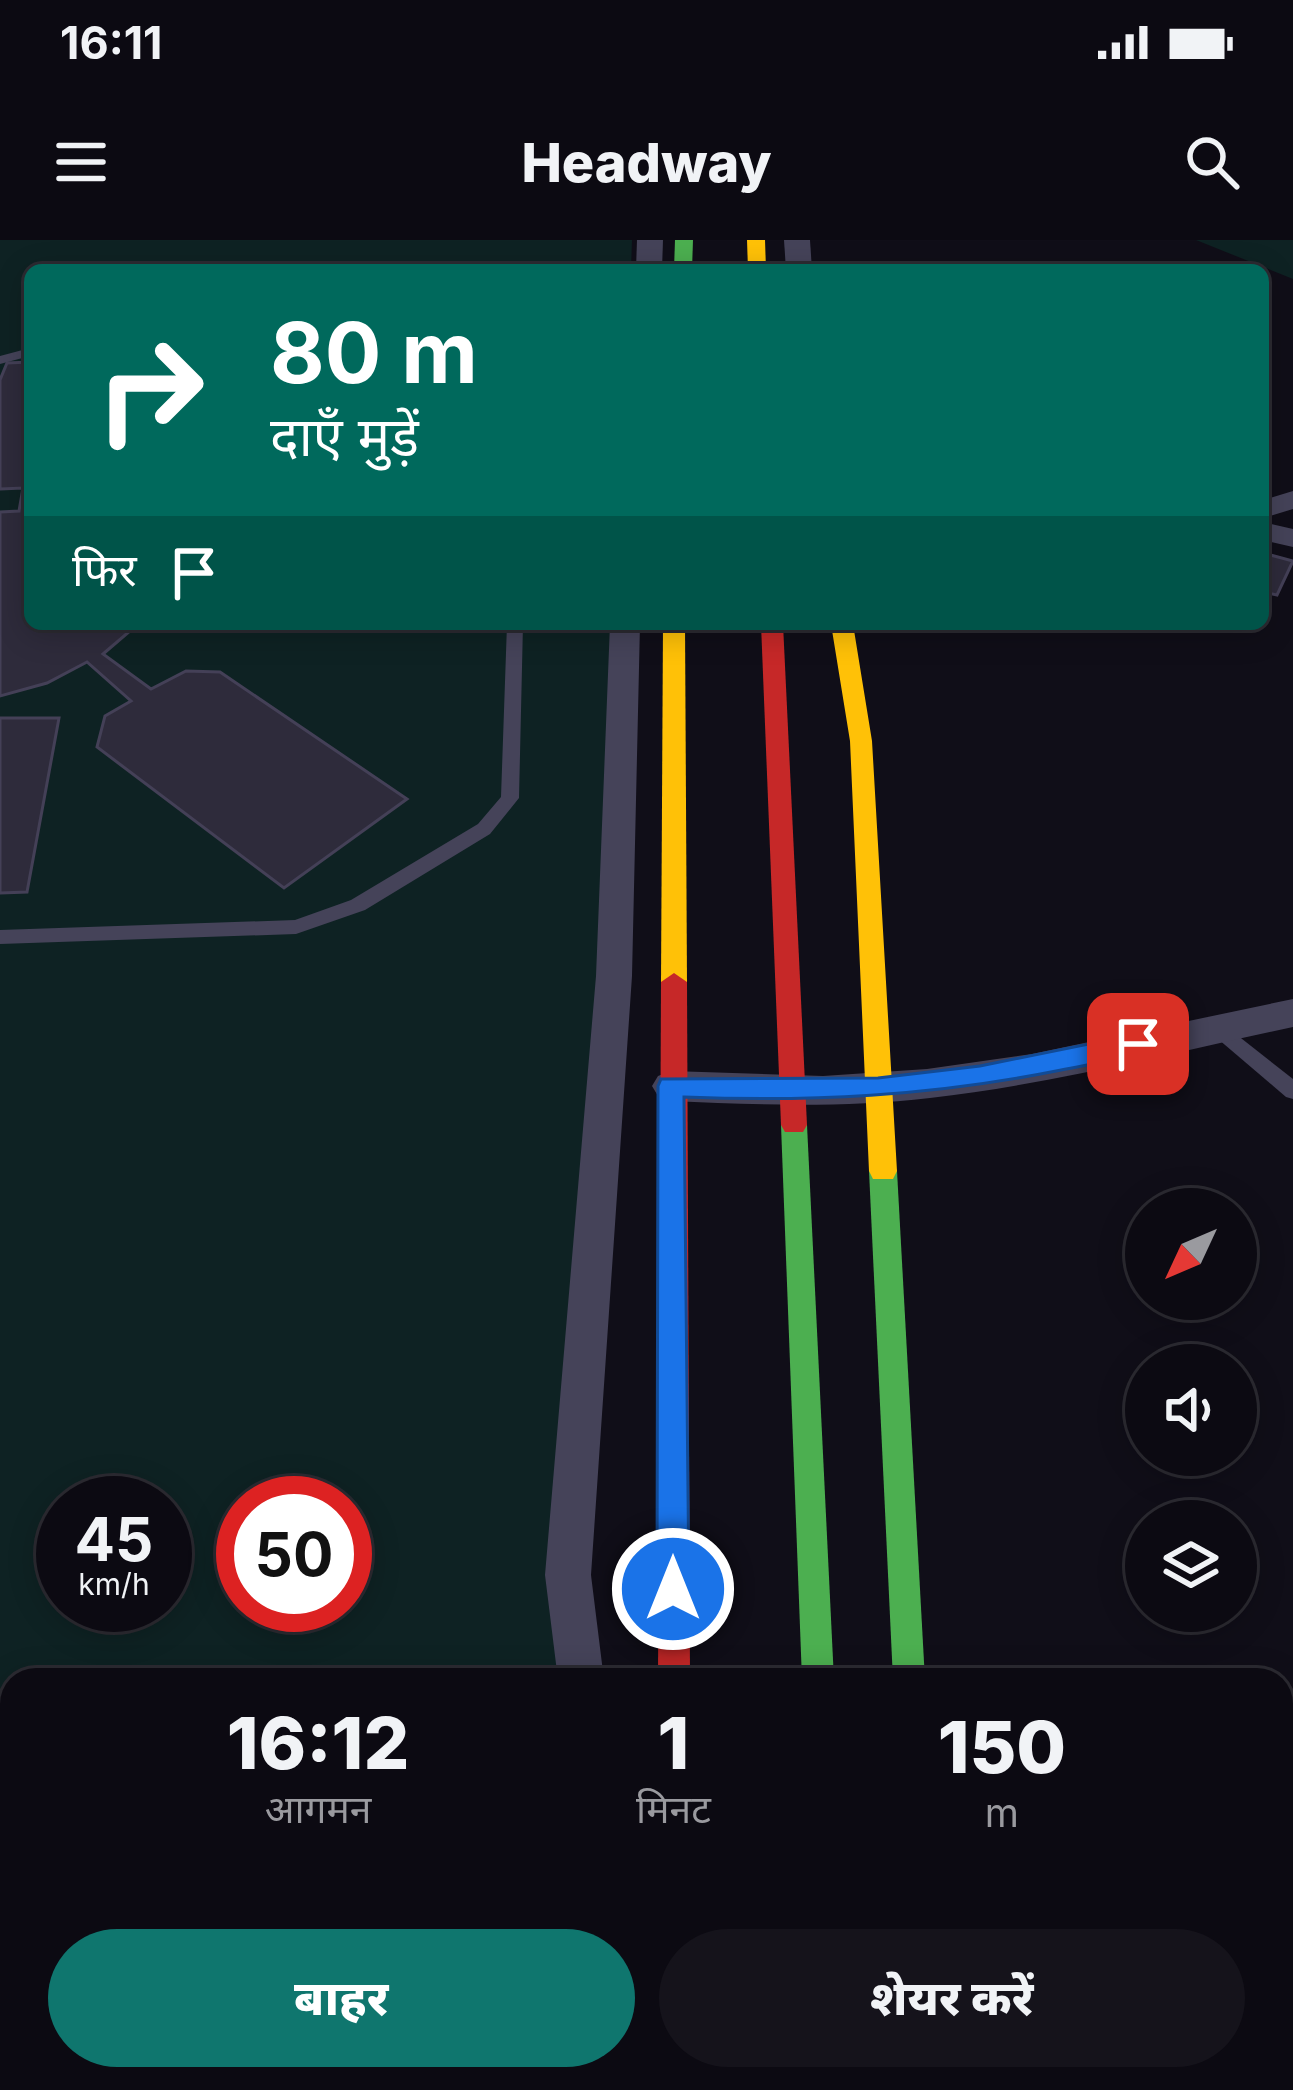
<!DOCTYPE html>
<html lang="hi">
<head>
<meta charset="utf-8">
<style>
	body { margin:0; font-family:Inter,"Noto Sans Devanagari",sans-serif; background:#15131b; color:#f1f3f6; height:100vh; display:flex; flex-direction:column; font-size:45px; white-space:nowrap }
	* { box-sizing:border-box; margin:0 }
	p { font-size:39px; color:#9a9a9f }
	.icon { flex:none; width:66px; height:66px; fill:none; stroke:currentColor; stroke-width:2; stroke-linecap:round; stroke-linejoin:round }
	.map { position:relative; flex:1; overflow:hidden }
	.details { position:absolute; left:0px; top:1428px; width:1293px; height:423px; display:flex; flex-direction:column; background:#0c0a12; border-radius:36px 36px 0 0; box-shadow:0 6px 30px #0003,0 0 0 3px #2c2b32 }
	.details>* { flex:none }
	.top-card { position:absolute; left:24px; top:24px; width:1245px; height:366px; border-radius:18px; box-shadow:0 6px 30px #0003,0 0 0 3px #2c2b32; background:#00695c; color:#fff; overflow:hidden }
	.needle { width:78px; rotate:226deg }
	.buttons { position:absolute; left:1125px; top:948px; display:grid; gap:24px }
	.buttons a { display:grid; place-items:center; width:132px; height:132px; border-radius:50%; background:#0c0a12; box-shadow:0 6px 30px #0003,0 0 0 3px #2c2b32; font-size:60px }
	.speed { position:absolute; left:36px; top:1236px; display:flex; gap:24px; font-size:60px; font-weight:700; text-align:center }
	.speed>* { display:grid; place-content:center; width:156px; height:156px; border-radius:50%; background:#0c0a12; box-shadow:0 6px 30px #0003,0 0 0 3px #2c2b32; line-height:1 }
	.speed small { font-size:30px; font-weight:400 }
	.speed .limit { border:18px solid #d22; background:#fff; color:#111 }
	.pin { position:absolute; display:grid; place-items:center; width:102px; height:102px; color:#fff; margin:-51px; border-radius:24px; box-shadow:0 6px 18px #0006 }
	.me { position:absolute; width:132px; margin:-66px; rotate:0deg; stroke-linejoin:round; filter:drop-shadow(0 0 9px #0008) }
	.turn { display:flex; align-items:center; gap:42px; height:252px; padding:0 48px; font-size:54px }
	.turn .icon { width:156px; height:156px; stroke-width:2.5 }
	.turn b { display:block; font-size:84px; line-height:102px }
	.then { display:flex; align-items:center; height:114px; padding:0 48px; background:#0003; gap:24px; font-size:45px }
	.eta { display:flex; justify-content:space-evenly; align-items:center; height:204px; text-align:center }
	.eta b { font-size:72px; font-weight:800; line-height:84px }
	.primary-button { display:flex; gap:24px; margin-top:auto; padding:24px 48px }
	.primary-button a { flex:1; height:138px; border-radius:72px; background:#0f766e; color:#fff; font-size:48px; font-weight:800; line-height:138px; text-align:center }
	.primary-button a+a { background:#15131b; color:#f1f3f6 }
	.status { display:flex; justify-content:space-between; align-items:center; height:84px; padding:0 60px; background:#0c0a12; direction:ltr }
	.status svg { height:33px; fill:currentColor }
	header { display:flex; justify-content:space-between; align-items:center; height:156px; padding:0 48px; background:#0c0a12; font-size:54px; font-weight:800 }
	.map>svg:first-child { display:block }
</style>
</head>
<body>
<div class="status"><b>16:11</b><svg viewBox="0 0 49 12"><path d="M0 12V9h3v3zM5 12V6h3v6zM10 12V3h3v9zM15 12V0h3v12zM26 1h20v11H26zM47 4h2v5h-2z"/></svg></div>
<header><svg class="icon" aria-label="menu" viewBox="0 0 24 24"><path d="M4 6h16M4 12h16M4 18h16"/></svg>Headway<svg class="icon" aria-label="search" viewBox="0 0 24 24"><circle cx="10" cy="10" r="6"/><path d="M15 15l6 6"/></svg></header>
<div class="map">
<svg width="1293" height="1850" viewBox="0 0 1293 1850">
	<rect width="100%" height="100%" fill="#100e18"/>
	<g fill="#0e2223" fill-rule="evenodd">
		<path d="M0,0H632L631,30H30V384H617L574,1440H12V1839H559L558,1850H0ZM63,1263H165V1365H63ZM243,1263H345V1365H243Z"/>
		<path d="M1196,0H1293V39Z"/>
	</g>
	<g fill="#2e2b3b" stroke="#444057" stroke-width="3">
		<path d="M30,122V384H418L417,388L131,390L103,414L151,449L186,431L220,432L407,559L284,648L97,507L105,476L131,461L87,422L47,443L0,456V272L19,271L23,248L0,249V140L7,123Z"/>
		<path d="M1263,313L1293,321L1277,355L1263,352Z"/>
		<path d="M0,478H59L27,652L0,653Z"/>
	</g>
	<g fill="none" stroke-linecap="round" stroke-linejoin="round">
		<g fill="#454359" fill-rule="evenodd">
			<path d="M30,108V116L0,124V116Z"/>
			<path d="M507,384H523L519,558L490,594L365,670L296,694L0,704V690L295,680L351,660L478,584L501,557Z"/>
			<path d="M1218,780L1293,839V859L1286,857L1211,793L1208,788Z"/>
		</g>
		<g fill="#454359" fill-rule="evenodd">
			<path d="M637,0H663L662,30H636Z"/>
			<path d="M784,0H810L812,30H786Z"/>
			<path d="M1293,251V269L1263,278V260Z"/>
			<path d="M1263,282L1293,289V307L1263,300Z"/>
			<path d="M610,384H640L632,736L591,1335L604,1440H558L545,1335L596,736Z"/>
			<path d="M1293,759V787C1172,813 1052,844 930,858C844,868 757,865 671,861L658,856L652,846L658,836L671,831L823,836L927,829L1032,814Z"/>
			<path d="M557,1839H609L608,1850H556Z"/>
			<path d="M914,1839H966L967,1850H915Z"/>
		</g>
		<g fill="#4caf50" fill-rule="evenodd">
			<path d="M675,0H693L692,30H674Z"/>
			<path d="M794,875L803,878L807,885L834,1440H802L781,885L785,878Z"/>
			<path d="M883,920L893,923L897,931L925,1440H893L869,931L873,923Z"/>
		</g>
		<g fill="#ffc107" fill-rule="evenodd">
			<path d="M747,0H765L766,30H748Z"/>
			<path d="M663,384H685L687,742L674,751L661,742Z"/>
			<path d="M831,384H853L872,501L897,931L893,939H873L869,931L850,501Z"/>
			<path d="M819,1839H855L856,1850H820Z"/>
		</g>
		<g fill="#c62828" fill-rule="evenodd">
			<path d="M761,384H783L807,885L803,892H785L781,885Z"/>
			<path d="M674,733L687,742L690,1440H658L661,742Z"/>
			<rect x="658" y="1839" width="36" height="11"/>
		</g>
	</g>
	<path fill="#1a73e8" stroke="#114b97" stroke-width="3" d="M1138,794L1147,797L1151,804L1147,811C1118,820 1086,825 1056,831C931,856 811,862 684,857L689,1349L684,1359L673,1364L662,1359L657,1349L658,846L661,839L878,838L980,826Z"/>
</svg>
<div class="buttons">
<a><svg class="needle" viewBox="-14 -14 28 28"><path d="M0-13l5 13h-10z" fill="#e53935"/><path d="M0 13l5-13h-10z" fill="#9a9a9f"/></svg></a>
<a><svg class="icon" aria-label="sound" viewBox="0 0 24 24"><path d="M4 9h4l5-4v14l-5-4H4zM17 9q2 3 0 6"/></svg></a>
<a><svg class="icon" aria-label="layers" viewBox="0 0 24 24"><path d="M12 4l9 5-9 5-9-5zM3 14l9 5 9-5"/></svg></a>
</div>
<div class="speed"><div>45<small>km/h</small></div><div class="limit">50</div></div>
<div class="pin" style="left:1138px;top:804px;background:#d93025"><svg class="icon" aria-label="arrive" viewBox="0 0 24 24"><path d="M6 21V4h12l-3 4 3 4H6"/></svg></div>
<svg class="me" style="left:673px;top:1349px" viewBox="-20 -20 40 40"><circle r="17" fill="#1a73e8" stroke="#fff" stroke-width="3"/><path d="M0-11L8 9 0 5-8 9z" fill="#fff"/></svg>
<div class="top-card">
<div class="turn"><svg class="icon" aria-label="right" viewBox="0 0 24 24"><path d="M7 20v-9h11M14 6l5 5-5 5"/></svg><div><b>80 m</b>दाएँ मुड़ें</div></div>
<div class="then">फिर<svg class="icon" aria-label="arrive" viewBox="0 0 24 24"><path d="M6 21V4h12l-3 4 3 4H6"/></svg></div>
</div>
<section class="details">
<div class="eta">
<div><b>16:12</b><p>आगमन</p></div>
<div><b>1</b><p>मिनट</p></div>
<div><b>150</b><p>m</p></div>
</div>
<div class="primary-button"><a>बाहर</a><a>शेयर करें</a></div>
</section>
</div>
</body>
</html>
